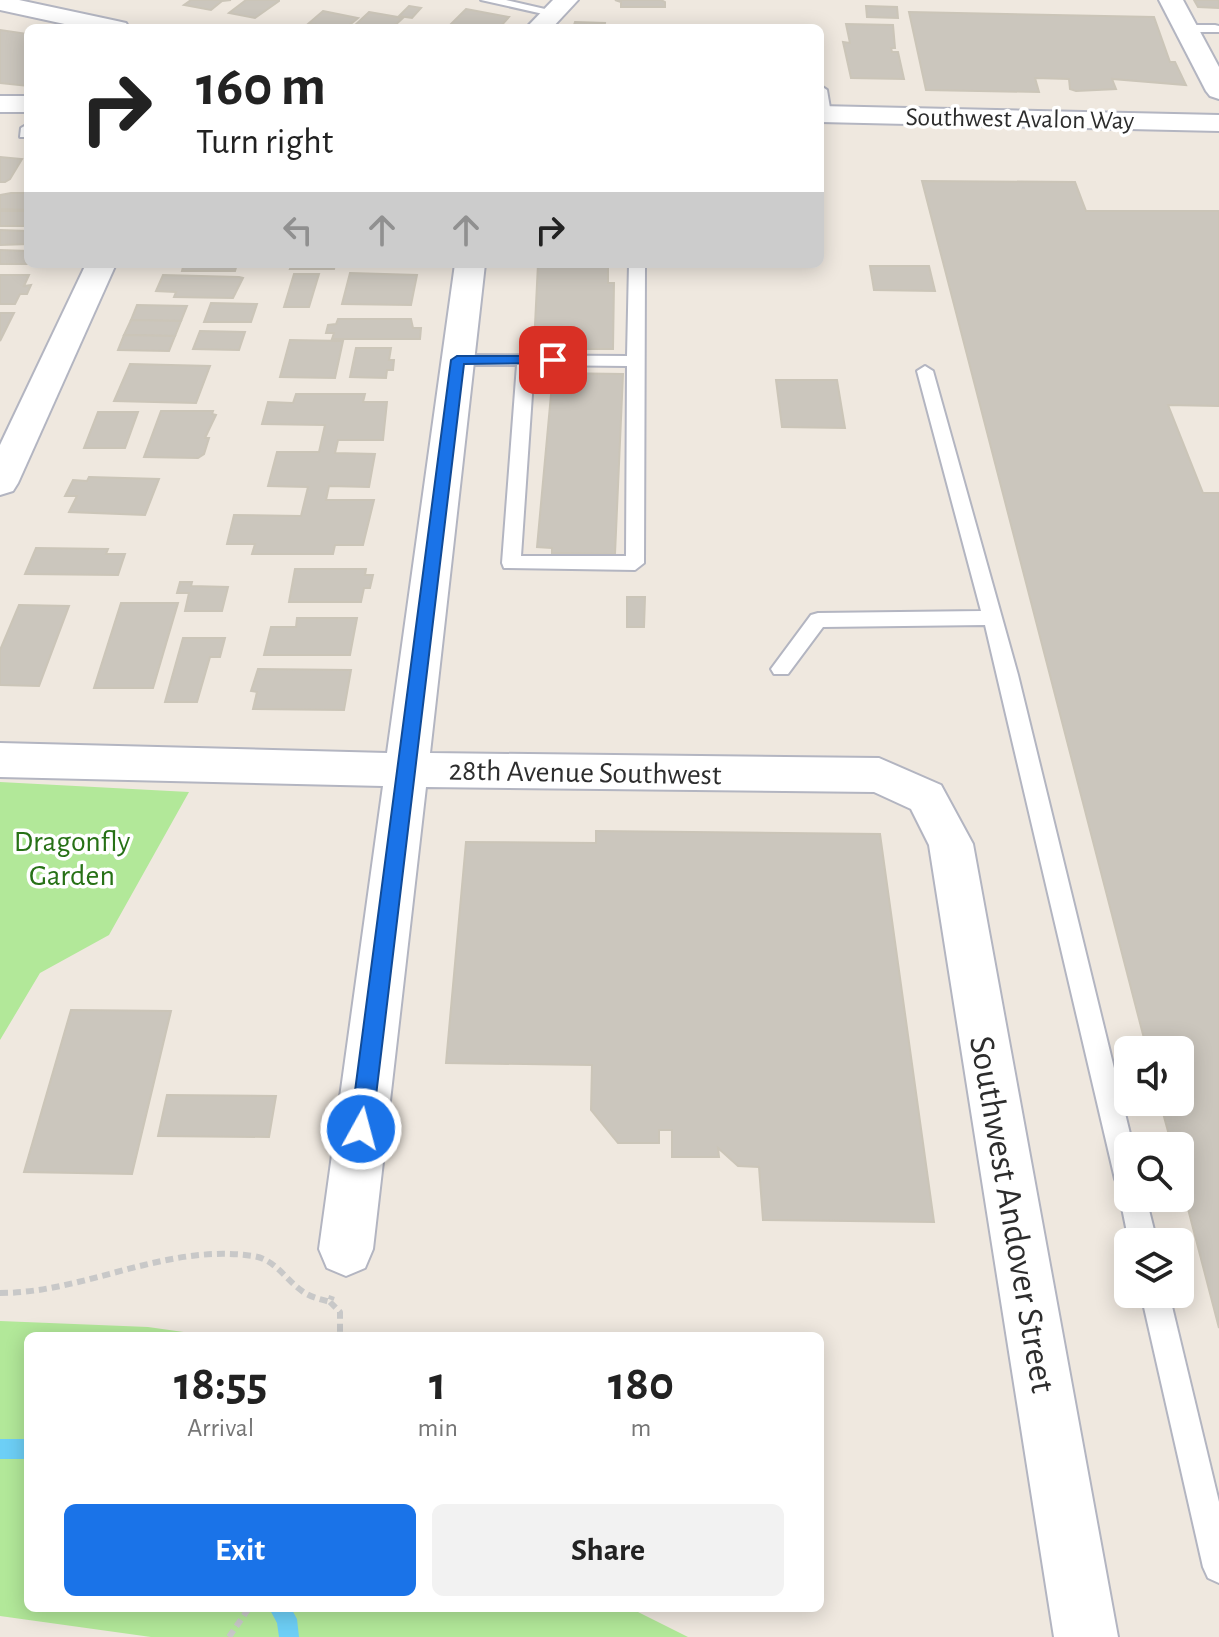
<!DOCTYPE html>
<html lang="en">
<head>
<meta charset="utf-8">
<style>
	body { margin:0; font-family:"Alegreya Sans",sans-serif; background:#f2f2f2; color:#222; height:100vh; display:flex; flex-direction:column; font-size:30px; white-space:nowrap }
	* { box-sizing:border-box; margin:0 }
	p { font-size:26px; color:#767676 }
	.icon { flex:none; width:44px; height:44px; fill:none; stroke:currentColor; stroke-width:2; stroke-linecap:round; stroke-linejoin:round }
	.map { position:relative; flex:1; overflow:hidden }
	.panel { position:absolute; left:24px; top:1332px; width:800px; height:280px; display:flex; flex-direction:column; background:#fff; border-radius:12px; box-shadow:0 4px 20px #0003 }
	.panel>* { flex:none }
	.top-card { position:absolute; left:24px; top:24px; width:800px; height:244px; border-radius:12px; box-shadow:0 4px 20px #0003; background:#fff; color:#222; overflow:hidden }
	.fabs { position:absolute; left:1114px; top:1036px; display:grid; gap:16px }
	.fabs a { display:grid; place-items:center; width:80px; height:80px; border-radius:12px; background:#fff; box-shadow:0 4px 20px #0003; font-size:40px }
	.pin { position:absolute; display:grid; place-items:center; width:68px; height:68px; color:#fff; margin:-34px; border-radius:16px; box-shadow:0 4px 12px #0006 }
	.me { position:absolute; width:88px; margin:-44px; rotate:7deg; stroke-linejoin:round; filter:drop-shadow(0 0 6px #0008) }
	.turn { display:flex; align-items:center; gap:28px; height:168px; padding:0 40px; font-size:36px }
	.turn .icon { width:104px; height:104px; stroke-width:2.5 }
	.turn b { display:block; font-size:56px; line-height:68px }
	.lanes { display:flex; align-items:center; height:76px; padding:0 40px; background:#0003; justify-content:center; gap:40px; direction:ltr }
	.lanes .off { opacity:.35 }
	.eta { display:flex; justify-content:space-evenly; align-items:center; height:136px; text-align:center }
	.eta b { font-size:48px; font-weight:700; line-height:56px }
	.action { display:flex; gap:16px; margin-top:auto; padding:16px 40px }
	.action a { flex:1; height:92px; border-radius:12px; background:#1a73e8; color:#fff; font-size:32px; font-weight:700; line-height:92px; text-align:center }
	.action a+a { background:#f2f2f2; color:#222 }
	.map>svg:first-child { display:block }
</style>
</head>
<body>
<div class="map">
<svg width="1219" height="1637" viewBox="0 0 1219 1637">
	<rect width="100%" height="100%" fill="#efe8df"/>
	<g fill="#b2e899">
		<path d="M0,782L189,792L109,935L40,973L0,1040Z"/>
		<path d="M0,1321L148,1327L212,1336H28V1608H630L688,1637H151L0,1616Z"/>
	</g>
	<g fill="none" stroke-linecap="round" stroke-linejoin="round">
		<g fill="#6dcff6" fill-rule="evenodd">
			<rect x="0" y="1439" width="28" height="20"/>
			<path d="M269,1608H291L297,1619L299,1637H279L277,1623Z"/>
		</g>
	</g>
	<g fill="#cbc6bd" stroke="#cbc5b8" stroke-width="2">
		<path d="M191,0H231L222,1L211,10L184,5Z"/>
		<path d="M246,0H279V1L255,18L229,13Z"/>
		<path d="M615,0H661L665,2V7H621V2Z"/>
		<path d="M1194,0H1219V8L1198,7Z"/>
		<path d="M409,6L421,8L412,18L399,16Z"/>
		<path d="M866,6L897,7L898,18L867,17Z"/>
		<path d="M466,9L509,17L499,28H447Z"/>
		<path d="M323,11L358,18L346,28L308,24Z"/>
		<path d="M369,12L403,18L392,28H352Z"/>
		<path d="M909,12L1154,17L1170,62H1175L1186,85L1112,79L1116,89L1076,91L1070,89L1069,79L1035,78L1039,92L926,90Z"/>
		<path d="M575,22L605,23L604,28H573Z"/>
		<path d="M846,24L893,25L895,48H891L892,52H898L904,79L851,78L843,42L850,43Z"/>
		<path d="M0,30L28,34V86L0,83Z"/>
		<path d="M0,157L22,159L10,179L5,182H0Z"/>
		<path d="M922,181L1075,182L1086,211H1219V406L1168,405L1203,493H1219V1328L1180,1178V1146H1172L1160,1102H1180V1050H1147Z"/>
		<path d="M11,193H28V210L0,209V195Z"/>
		<rect x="0" y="211" width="28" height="15"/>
		<path d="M0,230L28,231V244L0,245Z"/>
		<path d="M0,250L28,251V264H31H0Z"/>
		<path d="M153,264H237L235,271H182L183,267Z"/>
		<path d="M292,264H335L334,269H290Z"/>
		<path d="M538,264H608V283H614L613,349H551V345H534Z"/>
		<path d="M870,266H929L935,291L874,290Z"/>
		<path d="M350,273L417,275L411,305L342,304Z"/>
		<path d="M294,274H319L309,307H284Z"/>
		<path d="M0,275H29L24,286L31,285L27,294H20L15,304H0Z"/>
		<path d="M163,275L239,277L243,278L233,298L174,297L176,292L156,291Z"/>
		<path d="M211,303L257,304L251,322H204Z"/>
		<path d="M137,305L187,306L181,321L131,320Z"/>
		<path d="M0,313H14L0,341Z"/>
		<path d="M338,319H411L413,328H421L420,339H332L334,333H326L328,325L336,324Z"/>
		<path d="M131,320L181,321L175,336L124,335Z"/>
		<path d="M200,331L245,332L239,350L193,349Z"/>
		<path d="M124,335L175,336L169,351L118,350Z"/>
		<path d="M290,340L343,341L335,378L280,377Z"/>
		<path d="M356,348H391L389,360H394L393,370H387L386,378L350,377Z"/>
		<path d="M130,364L210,366L196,403L114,401Z"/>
		<path d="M553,373L623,374L615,554L552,553V548L537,547Z"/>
		<path d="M776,380H837L845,428L782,427Z"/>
		<path d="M296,394H365L363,402H387L383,440H338L335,453L375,454L369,487L329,486L326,500H374L363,545H335L333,554H252L255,544H227L234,515L301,516L308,487L268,486L277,452H319L325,425L262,424L268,402L293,403Z"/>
		<path d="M161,411H213L212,414L216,415L205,438H209L204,454L198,458L144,457Z"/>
		<path d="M98,412H138L125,448H84Z"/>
		<path d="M89,477L159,479L145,515L69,512L77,496H65L73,480L87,481Z"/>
		<path d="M36,548L108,549L106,554H125L118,575L25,574Z"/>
		<path d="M295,569H366L365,575H373L370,588H364L361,602H289Z"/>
		<path d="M180,582H192L191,586L228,587L222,611H185L189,593H177Z"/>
		<path d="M627,597H645L644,627H627Z"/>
		<path d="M121,603H178L153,688H94Z"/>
		<path d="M19,605L69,606L39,686L0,685V650Z"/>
		<path d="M297,618H357L350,655H264L271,627H296Z"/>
		<path d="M183,638H225L220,657H210L197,702H165Z"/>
		<path d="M258,669L351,670L344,710L253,709L257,692L251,691Z"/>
		<path d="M596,831L880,834L934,1222L763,1220L759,1167L738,1166L718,1148L719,1157H672V1130H659V1143H618L591,1110L592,1065L446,1063L466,842L596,843Z"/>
		<path d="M71,1010L171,1011L132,1174L24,1172Z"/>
		<path d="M167,1095L276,1096L269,1137L158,1136Z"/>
	</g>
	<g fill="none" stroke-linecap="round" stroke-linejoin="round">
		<defs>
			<g id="service">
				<path d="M481,0H506L558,12L552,16Z"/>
				<path d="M1182,25H1215L1219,26V32H1186L1182,31Z"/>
				<path d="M821,86L827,90L831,114L824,118L820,117Z"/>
				<path d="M28,124V137H20L21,128Z"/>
				<path d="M629,264H645L644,563L635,570L504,568L502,563L517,365H457L449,360L457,355L627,356ZM534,365L627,366L626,556H521Z"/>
				<path d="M925,366L933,371L1018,675L1133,1146H1128V1198H1146L1157,1242H1129L1120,1198L1123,1190L1119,1188L1115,1179L985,625L823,627L788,674H774L771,669L811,615L818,613L981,611L917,371Z"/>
				<path d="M1141,1294H1169L1219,1502V1583L1208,1578L1203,1567Z"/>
			</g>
			<g id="minor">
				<path d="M553,0H578L552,28H526Z"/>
				<path d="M1159,0H1183L1219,67V99L1210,96L1206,91Z"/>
				<rect x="0" y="96" width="28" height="16"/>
				<path d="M86,264H116L18,483L13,491L0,495V445Z"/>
				<path d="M455,264H485L430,753L879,758L941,785L973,844L1118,1637H1054L929,845L911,809L874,792L426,787L373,1249L365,1268L346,1276L327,1268L319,1249L383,786L0,777V743L387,753Z"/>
			</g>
			<g id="secondary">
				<path d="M0,0H19L117,21L126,23L129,28H83L0,10Z"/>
				<path d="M820,106L1219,115V131L820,122Z"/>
			</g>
		</defs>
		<use href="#service" stroke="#b3b5c1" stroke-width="4"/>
		<use href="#minor" stroke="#b3b5c1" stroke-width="4"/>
		<use href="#secondary" stroke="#b3b5c1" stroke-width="4"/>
		<g stroke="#c8c8c8" stroke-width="6" stroke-dasharray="8 5" stroke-linecap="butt">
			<path d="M0,1293C86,1293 165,1243 253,1256C275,1259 285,1279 302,1291C310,1297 320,1299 330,1302L332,1296"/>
			<path d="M330,1302L340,1312V1336"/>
			<path d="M229,1637L249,1608"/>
		</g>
		<use href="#service" fill="#fff" fill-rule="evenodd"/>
		<use href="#minor" fill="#fff" fill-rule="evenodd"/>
		<use href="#secondary" fill="#fff" fill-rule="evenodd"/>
	</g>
	<path fill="#1a73e8" stroke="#114b97" stroke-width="2" d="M553,356L560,360L558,363L464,364L372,1129L369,1136L361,1139L354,1136L350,1129L451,360L457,356Z"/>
	<g text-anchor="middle" stroke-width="7" stroke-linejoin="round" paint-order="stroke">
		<g font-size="26" fill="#2d2d2d" stroke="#fff">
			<text transform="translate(1020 118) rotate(1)" y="9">Southwest Avalon Way</text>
		</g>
		<g font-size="30" fill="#2d2d2d" stroke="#fff">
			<text transform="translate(585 772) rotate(1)" y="10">28th Avenue Southwest</text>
		</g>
		<g font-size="30" fill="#277116" stroke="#fff">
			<text x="72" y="851">Dragonfly<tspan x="72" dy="34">Garden</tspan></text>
		</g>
		<g font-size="36" fill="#2d2d2d" stroke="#fff">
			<text transform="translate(1014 1214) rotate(80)" y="13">Southwest Andover Street</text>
		</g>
	</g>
</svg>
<div class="fabs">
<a><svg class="icon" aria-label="sound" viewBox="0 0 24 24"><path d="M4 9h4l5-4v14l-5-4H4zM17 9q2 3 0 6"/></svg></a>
<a><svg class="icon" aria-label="search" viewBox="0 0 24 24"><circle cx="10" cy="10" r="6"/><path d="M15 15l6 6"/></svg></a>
<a><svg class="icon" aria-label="layers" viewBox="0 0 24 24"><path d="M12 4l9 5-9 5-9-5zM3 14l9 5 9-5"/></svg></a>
</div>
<div class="pin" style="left:553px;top:360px;background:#d93025"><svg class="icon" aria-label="arrive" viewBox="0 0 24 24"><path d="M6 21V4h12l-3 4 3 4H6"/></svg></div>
<svg class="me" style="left:361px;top:1129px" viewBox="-20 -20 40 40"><circle r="17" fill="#1a73e8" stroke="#fff" stroke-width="3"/><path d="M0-11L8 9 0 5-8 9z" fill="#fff"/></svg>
<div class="top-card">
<div class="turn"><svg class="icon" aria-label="right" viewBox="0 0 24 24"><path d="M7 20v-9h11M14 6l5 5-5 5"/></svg><div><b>160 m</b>Turn right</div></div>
<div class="lanes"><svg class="icon off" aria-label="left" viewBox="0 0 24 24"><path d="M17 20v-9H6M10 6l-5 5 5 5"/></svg><svg class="icon off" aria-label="ahead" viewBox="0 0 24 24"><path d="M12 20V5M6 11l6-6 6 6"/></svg><svg class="icon off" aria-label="ahead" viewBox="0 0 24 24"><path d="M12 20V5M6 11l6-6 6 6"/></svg><svg class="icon" aria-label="right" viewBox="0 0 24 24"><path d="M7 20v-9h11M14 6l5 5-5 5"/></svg></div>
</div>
<section class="panel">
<div class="eta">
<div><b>18:55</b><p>Arrival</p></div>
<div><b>1</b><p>min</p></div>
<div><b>180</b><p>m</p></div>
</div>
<div class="action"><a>Exit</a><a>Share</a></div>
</section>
</div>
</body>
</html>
